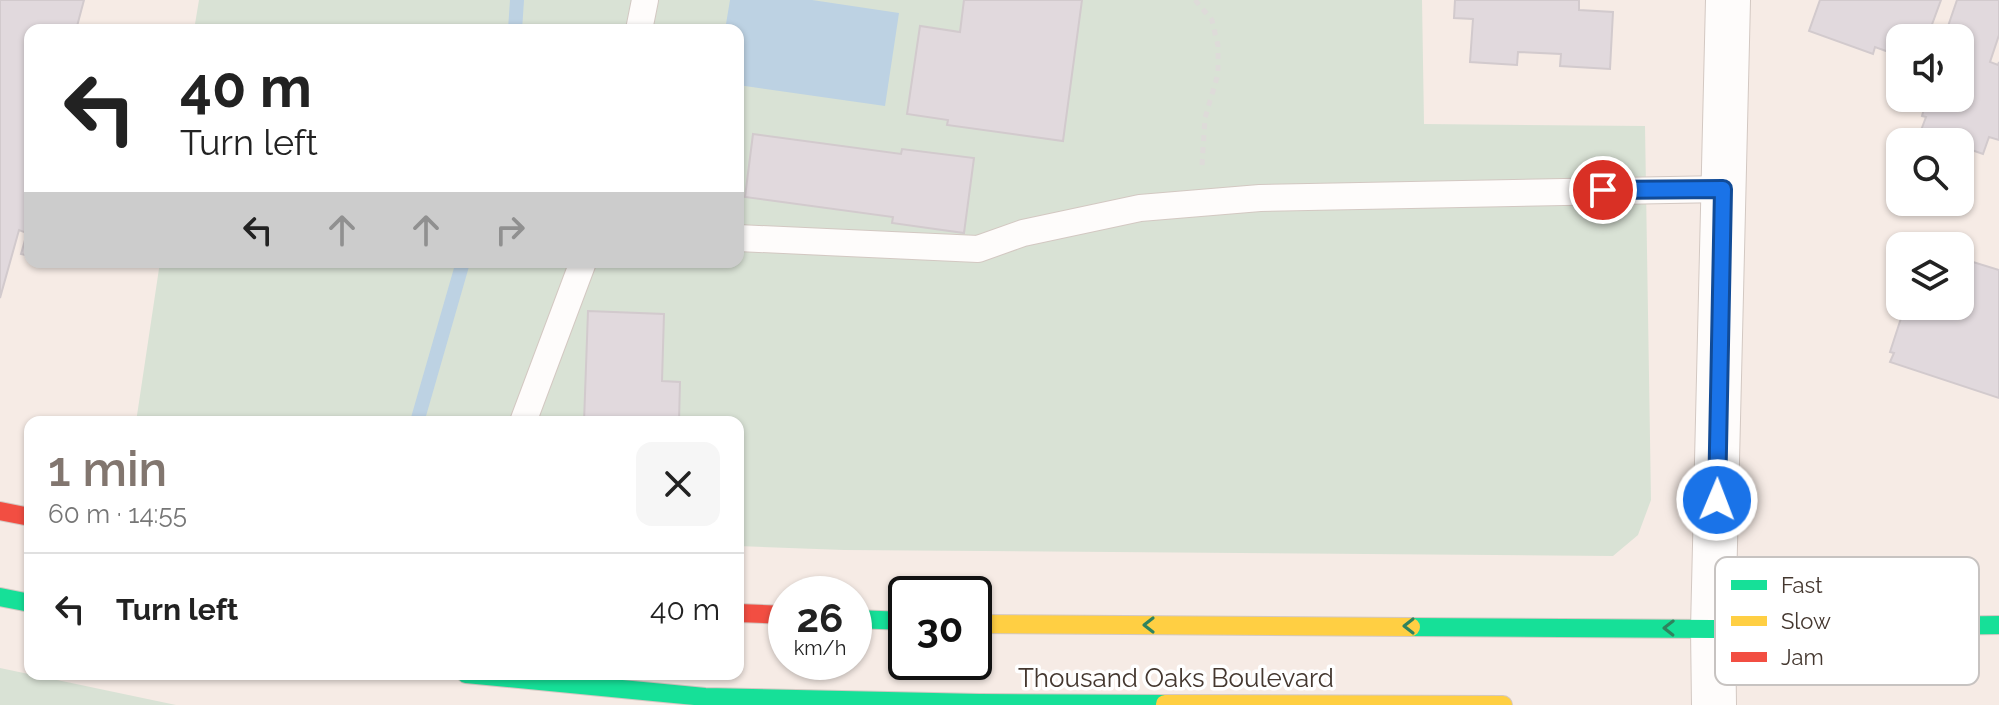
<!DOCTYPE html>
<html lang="en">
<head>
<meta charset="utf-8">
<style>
	body { margin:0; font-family:Raleway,sans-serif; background:#f6f6f6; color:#222; height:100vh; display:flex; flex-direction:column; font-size:30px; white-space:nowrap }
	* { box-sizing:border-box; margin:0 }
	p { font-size:26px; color:#767676 }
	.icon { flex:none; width:44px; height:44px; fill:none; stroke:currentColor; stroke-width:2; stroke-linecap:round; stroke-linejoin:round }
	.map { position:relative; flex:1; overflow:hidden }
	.panel { position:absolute; left:24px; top:416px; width:720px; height:264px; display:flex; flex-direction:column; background:#fff; border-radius:16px; box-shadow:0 2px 6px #0004 }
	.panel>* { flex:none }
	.top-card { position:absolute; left:24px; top:24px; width:720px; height:244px; border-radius:16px; box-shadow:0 2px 6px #0004; background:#fff; color:#222; overflow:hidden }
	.controls { position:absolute; left:1886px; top:24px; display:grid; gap:16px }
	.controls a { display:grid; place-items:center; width:88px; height:88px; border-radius:16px; background:#fff; box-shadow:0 2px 6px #0004; font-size:40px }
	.speed { position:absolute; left:768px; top:576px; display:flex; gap:16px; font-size:40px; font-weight:700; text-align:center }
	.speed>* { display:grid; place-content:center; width:104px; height:104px; border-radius:50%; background:#fff; box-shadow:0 2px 6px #0004; line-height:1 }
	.speed small { font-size:20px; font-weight:400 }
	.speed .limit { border:4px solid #111; border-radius:12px; background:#fff; color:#111 }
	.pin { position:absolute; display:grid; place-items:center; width:68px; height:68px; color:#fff; margin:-34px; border:4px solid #fff; border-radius:50%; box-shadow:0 2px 8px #0007 }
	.me { position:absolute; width:88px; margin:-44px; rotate:1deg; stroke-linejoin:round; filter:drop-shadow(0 0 6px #0008) }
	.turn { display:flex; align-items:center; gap:28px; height:168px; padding:0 24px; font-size:36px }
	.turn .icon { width:104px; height:104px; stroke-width:2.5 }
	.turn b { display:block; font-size:56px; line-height:68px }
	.lanes { display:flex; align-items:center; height:76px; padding:0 24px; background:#0003; justify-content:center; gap:40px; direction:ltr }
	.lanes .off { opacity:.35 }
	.round { display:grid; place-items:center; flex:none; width:84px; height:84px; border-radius:16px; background:#f6f6f6 }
	.head { display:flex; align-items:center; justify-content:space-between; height:136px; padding:0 24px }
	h1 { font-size:48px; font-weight:600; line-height:60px; color:#82766f }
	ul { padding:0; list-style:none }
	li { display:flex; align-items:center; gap:24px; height:112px; padding:0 24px; border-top:2px solid #e0e0e0 }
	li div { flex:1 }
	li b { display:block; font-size:30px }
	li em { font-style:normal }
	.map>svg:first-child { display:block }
</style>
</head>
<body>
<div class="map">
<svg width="1999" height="705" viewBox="0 0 1999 705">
	<rect width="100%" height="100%" fill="#f6ebe5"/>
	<g fill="#d9e2d5">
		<path d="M199,0H1422L1424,124L1645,126L1651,500L1638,535L1613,556L844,550L738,546V422H136L160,262H738V30H194Z"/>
		<path d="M0,668L176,705H0Z"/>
	</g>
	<path fill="#bdd2e3" d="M730,0H812L899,13L885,106L738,85V30H725Z"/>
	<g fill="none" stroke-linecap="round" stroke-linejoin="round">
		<g stroke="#bdd2e3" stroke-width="14">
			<path d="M515,30L517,0"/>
			<path d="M417,422L463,262"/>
		</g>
	</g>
	<g fill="#e1d9dd" stroke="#d2cacd" stroke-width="2">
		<path d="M0,0H84L76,30H30V256L21,254L27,233L19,230L0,298Z"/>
		<path d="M964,0H1082L1063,141L947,125L948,120L907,114L920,26L960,32Z"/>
		<path d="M1455,0H1579V10L1613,12L1610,69L1560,66L1561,54L1518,52L1517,65L1470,62L1473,19L1454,18Z"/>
		<path d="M1820,0H1941L1927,38H1900V56L1875,47L1873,54L1809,31Z"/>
		<path d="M1957,0H1999V35L1990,62L1998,65L1999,62V140L1989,137L1983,154L1960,146V142H1948L1920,133L1926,117L1922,116L1927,98H1960V38H1944Z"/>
		<path d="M753,134L901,154L902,149L974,158L964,233L892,223L893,217L745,197Z"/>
		<path d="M1960,258L1999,270V398L1890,362L1894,353L1890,352L1905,306H1960Z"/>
		<path d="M588,311L664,314L662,381L680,382L679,422H584Z"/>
	</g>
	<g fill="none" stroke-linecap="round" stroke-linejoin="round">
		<defs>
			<g id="lane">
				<path d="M639,30L645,0"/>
				<path d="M738,238L978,249L1023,233L1140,208L1260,198L1723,189"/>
				<path d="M523,422L583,262"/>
			</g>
			<path id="street" d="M1714,705L1713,629L1728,0"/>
			<g id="fast">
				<path d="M0,597L30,603"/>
				<path d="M854,619L906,621"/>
				<path d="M1411,627L1713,629L1999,625"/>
				<path d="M466,674L705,697L979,703L1165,704"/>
			</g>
			<g id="slow">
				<path d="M974,624L1411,627"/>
				<path d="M1165,704L1503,705"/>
			</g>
			<g id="jam">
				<path d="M0,511L30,517"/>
				<path d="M738,613L786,615"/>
			</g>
		</defs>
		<use href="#lane" stroke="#d3c8c2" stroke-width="28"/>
		<use href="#street" stroke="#d3c8c2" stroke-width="46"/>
		<use href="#fast" stroke="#d3c8c2" stroke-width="20"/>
		<use href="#slow" stroke="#d3c8c2" stroke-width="20"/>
		<use href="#jam" stroke="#d3c8c2" stroke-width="20"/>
		<path stroke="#dedbd9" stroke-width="5" stroke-dasharray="6 6" stroke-linecap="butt" d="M1195,0L1212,20L1218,46V74L1205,118L1202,165"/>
		<use href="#lane" stroke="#fefcfb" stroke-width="26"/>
		<use href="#street" stroke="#fefcfb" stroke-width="44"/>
		<use href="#fast" stroke="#16e098" stroke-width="18"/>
		<use href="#slow" stroke="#ffcf43" stroke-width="18"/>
		<use href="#jam" stroke="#f24e42" stroke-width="18"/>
	</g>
	<defs><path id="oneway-chevron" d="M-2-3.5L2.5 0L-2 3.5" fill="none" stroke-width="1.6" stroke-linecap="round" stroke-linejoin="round" transform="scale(2)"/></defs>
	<g stroke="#2f835e">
		<use href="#oneway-chevron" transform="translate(1149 625) rotate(-180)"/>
		<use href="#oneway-chevron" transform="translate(1409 626) rotate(-180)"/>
		<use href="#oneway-chevron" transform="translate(1669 628) rotate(-179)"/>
	</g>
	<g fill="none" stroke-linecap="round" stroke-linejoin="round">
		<defs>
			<path id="route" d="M1603,190L1723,189L1717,500"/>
		</defs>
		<use href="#route" stroke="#114b97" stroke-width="20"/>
		<use href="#route" stroke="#1a73e8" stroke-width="14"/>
	</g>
	<g text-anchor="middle" stroke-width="7" stroke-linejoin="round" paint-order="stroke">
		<g font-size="26" fill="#44372f" stroke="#fff">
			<text x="1176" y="687">Thousand Oaks Boulevard</text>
		</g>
	</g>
	<rect x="1715" y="557" width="264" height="128" rx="12" fill="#fff" stroke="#c7c3c1" stroke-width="2"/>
	<rect x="1731" y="580" width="36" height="10" fill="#16e098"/>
	<rect x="1731" y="616" width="36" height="10" fill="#ffcf43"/>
	<rect x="1731" y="652" width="36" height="10" fill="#f24e42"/>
	<g font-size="22" fill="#44372f">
		<text x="1781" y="593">Fast</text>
		<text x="1781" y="629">Slow</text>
		<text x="1781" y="665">Jam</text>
	</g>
</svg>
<div class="controls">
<a><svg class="icon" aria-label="sound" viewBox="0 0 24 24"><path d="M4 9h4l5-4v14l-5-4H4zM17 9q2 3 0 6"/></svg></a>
<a><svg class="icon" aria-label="search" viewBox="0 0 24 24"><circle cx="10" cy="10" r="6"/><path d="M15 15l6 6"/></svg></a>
<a><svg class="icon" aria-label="layers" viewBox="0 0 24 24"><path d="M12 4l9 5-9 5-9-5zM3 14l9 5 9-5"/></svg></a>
</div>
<div class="speed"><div>26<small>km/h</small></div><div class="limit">30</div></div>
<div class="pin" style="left:1603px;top:190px;background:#d93025"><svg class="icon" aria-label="arrive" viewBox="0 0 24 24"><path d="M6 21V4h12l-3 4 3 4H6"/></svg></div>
<svg class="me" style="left:1717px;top:500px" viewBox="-20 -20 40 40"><circle r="17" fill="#1a73e8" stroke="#fff" stroke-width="3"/><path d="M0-11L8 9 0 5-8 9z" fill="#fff"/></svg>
<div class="top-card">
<div class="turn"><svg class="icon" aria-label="left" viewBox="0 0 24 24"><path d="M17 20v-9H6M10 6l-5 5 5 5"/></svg><div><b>40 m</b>Turn left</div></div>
<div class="lanes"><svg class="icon" aria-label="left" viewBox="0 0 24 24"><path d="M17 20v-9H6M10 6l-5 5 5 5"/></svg><svg class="icon off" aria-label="ahead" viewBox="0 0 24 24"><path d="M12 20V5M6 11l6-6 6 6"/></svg><svg class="icon off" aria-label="ahead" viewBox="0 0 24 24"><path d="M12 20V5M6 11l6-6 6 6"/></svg><svg class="icon off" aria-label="right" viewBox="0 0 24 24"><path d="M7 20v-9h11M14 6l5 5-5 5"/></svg></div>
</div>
<section class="panel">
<div class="head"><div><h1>1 min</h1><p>60 m · 14:55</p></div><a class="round"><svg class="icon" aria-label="close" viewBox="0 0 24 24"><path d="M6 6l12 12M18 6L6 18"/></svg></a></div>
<ul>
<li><svg class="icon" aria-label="left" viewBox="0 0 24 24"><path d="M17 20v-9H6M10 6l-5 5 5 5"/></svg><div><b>Turn left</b></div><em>40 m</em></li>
</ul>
</section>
</div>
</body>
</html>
